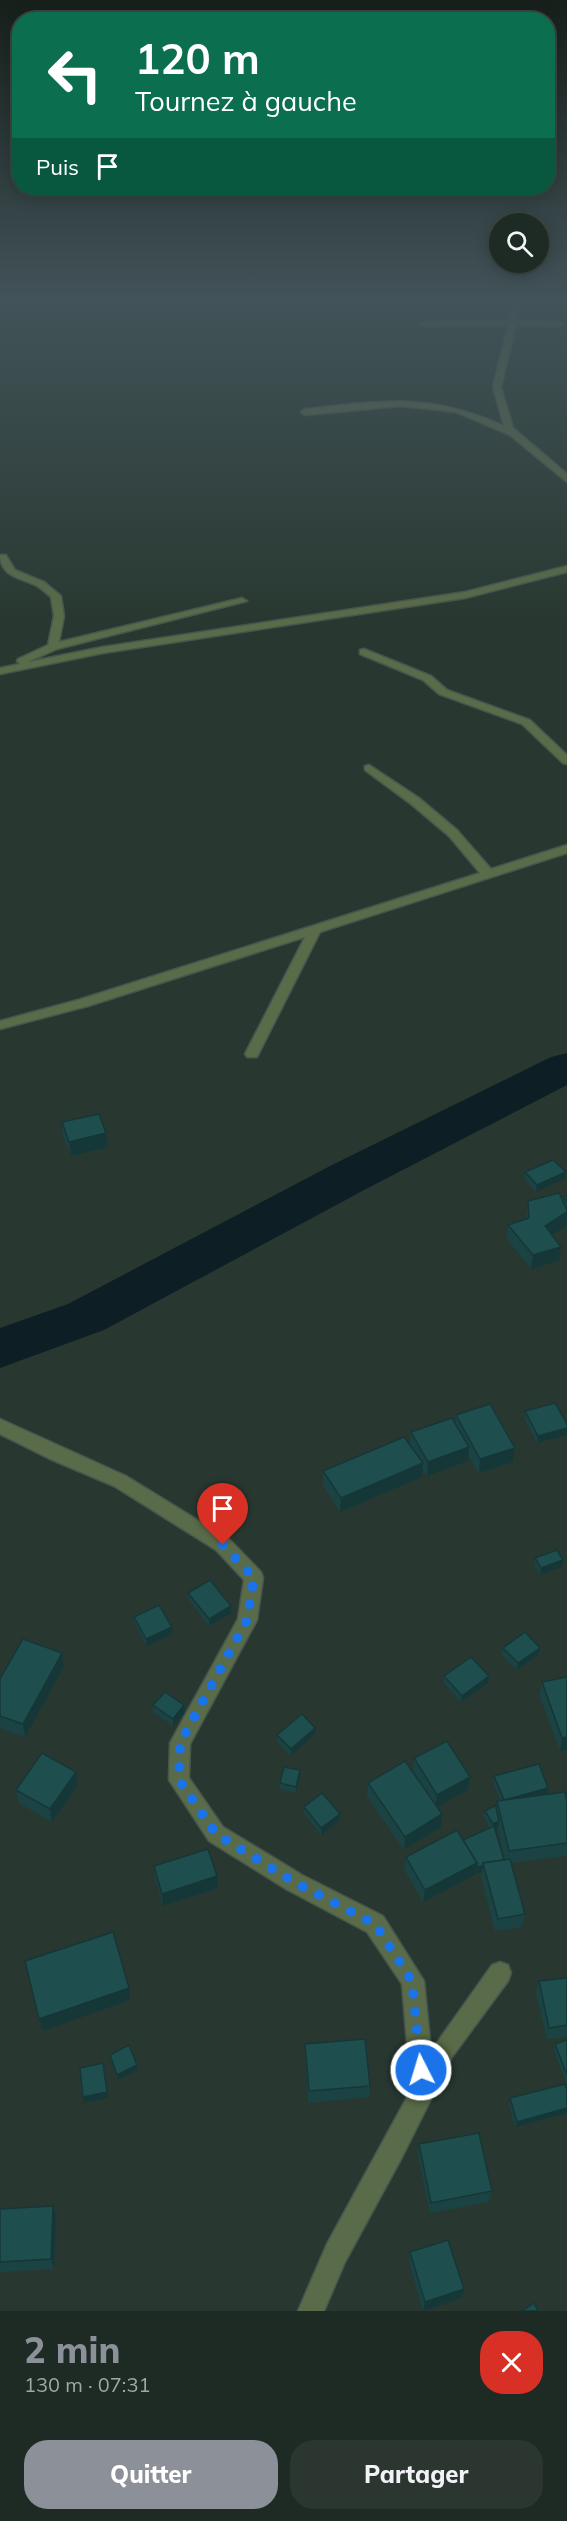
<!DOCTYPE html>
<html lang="fr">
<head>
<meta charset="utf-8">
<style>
	body { margin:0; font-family:Mulish,sans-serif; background:#2b3631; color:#f1f3f6; height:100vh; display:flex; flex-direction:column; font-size:22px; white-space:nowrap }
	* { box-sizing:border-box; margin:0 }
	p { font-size:20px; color:#a1a7a6 }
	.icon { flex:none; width:33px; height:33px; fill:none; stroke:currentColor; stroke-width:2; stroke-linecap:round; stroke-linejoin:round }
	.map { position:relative; height:2311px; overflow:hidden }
	.details { display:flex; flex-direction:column; background:#1e2a24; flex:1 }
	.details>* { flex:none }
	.top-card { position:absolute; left:12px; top:12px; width:543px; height:183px; border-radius:24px; box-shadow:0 3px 15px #0003,0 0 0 2px #3c4641; background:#0b6e4f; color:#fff; overflow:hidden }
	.fabs { position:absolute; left:489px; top:213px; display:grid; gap:12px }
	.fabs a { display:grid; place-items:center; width:60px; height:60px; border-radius:50%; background:#1e2a24; box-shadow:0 3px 15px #0003,0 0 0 2px #3c4641; font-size:30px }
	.pin { position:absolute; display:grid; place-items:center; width:51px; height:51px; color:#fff; margin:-62px -26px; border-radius:50% 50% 50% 0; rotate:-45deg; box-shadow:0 0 6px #0007 }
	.pin .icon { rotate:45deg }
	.me { position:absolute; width:66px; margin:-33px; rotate:355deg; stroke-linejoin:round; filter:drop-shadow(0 0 4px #0008) }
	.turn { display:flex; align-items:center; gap:21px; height:126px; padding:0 24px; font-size:27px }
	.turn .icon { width:78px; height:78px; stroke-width:2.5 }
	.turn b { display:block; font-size:42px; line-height:51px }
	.then { display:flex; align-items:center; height:57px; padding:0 24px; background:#0003; gap:12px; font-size:22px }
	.round { display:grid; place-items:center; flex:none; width:63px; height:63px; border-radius:24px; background:#2b3631 }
	.summary { display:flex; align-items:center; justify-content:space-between; height:102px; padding:0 24px }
	h1 { font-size:36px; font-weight:800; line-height:45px; color:#8c9099 }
	.primary-button { display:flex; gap:12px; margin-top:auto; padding:12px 24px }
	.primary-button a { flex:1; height:69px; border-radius:24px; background:#8c9099; color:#fff; font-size:24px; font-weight:800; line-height:69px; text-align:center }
	.primary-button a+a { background:#2b3631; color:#f1f3f6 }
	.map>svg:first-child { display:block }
</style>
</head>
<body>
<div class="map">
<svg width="567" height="2311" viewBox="0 0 567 2311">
	<rect width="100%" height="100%" fill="#283830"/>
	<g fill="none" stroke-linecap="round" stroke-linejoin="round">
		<path fill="#0e1e25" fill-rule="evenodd" d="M567,1053V1085L366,1189L104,1330L0,1368V1328L68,1304L332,1165L551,1057Z"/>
		<defs>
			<g id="street">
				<path d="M513,303H521L517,321L560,322L564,324L560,326L516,325L501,387L513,428L567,474V482L510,435L456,412L401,406L305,415L301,412L305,409C383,401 429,392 504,426L493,387L508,325L424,326L420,324L424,322L509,320Z"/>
				<path d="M0,555H6L15,570L44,582L61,596L64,616L59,642L242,598L247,601L57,649L28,662L103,647L465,592L567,566V572L465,598L103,653L0,674V668L20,664L17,661L18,659L48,645L54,616L51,597C46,593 41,588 35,585C20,578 0,576 0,555Z"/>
				<path d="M364,649L431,676L447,690L530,720L567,755V764L563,763L522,724L439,694L423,680L360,654V650Z"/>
				<path d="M369,765L419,798L457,830L491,869L567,845V853L320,932L257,1057H247L245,1054L305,937L88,1006L0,1029V1021L78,1000L480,873L449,836L411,804L365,770V766Z"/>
				<path d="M0,1419L126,1476L230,1540L261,1572L263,1578L257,1620L190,1744L189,1778L223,1827L302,1875L383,1916L424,1981L431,2051L492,1965L500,1962L508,1965L511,1973L508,1981L452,2057L401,2159L345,2262L324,2311H298L327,2244L411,2090L402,1984L367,1932L286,1889L209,1841L169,1780L170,1743L238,1619L244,1580L216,1550L114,1486L50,1459L0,1434Z"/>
			</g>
		</defs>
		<use href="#street" stroke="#46554d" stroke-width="3"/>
		<use href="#street" fill="#596b48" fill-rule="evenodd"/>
	</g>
	<g fill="#1b4343" fill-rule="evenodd">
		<path d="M62,1122L108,1147L71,1156L63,1136Z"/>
		<path d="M525,1172L565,1179L536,1192L524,1179Z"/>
		<path d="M567,1195V1217L566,1226L552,1235L559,1261L531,1269L507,1239L508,1225L526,1219L528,1201L562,1200L563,1197Z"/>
		<path d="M525,1411L567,1424V1435L537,1443L524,1418Z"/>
		<path d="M456,1415L515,1448L513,1462L479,1473L468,1455V1461L427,1476L422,1468V1477L340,1512L323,1485V1471L410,1445L411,1432L455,1423Z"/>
		<path d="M535,1558L562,1567L540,1575L534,1565Z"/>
		<path d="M188,1593L231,1613L209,1626L189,1600Z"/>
		<path d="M134,1617L172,1634L147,1646L135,1624Z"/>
		<path d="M503,1648L538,1655L517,1670L502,1655Z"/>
		<path d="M62,1653L64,1667L25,1737L0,1728V1679Z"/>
		<path d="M444,1676H489L488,1683L461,1702L444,1683Z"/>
		<path d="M542,1682L567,1750L560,1751L539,1695Z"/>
		<path d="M153,1705H184L185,1712L173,1726L153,1712Z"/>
		<path d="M315,1728V1734L291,1756L277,1742V1735Z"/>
		<path d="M414,1758L470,1777L468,1790L437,1807L441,1827L404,1850L367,1796L368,1783L419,1781L413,1771Z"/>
		<path d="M494,1776L567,1802V1856L511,1863L525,1914L522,1927L495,1931L481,1876L482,1872L476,1874L475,1873V1875L423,1902L404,1869L406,1857L463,1840L490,1828L484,1817L485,1811L496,1805L497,1801H501L493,1783ZM498,1828L505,1859L504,1860L495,1829Z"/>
		<path d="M300,1777L296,1793L280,1789V1783Z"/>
		<path d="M78,1785L52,1822L19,1803L16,1790Z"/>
		<path d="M304,1807L340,1814L339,1821L321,1835L304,1813Z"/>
		<path d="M154,1866L217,1876L218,1888L163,1906L155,1878Z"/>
		<path d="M567,1978V2037L547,2039L536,1993L539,1981Z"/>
		<path d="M567,2040V2085L554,2050L555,2044Z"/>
		<path d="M305,2044L370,2086L369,2097L308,2103L305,2055Z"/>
		<path d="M110,2055L137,2065L138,2070L118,2080L111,2061Z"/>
		<path d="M567,2090V2113L515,2127L509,2104L510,2098Z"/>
		<path d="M419,2144L492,2191L489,2202L430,2213L418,2155Z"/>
		<path d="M53,2206L56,2216L54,2269L0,2272V2209Z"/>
		<path d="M410,2252L462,2298L423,2311L409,2262Z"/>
	</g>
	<g fill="#163737">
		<path d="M106,1133L108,1147L71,1156L69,1142Z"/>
		<path d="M566,1172L565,1179L536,1192L537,1185Z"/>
		<path d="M567,1212L566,1226L544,1240L545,1226Z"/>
		<path d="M561,1247L559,1261L531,1269L533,1255Z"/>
		<path d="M567,1428V1435L537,1443L538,1436Z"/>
		<path d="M469,1447L468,1461L427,1476L428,1462Z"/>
		<path d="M515,1448L513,1462L479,1473L480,1459Z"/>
		<path d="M423,1463L422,1477L340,1512L341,1498Z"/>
		<path d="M563,1560L562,1567L540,1575L541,1568Z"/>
		<path d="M231,1606V1613L209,1626V1619Z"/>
		<path d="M172,1627V1634L147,1646L146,1639Z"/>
		<path d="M540,1648L538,1655L517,1670L518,1663Z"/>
		<path d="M62,1653L64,1667L25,1737L23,1724Z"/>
		<path d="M489,1676L488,1683L461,1702L462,1696Z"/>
		<path d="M184,1705L185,1712L173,1726V1719Z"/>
		<path d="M315,1728V1734L291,1756V1749Z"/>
		<path d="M567,1737V1750L560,1751L562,1738Z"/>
		<path d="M300,1770V1777L296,1793V1787Z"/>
		<path d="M76,1772L78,1785L52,1822L50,1809Z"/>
		<path d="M470,1777L468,1790L435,1808L437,1795Z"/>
		<path d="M548,1788L547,1795L504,1800Z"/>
		<path d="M340,1814L339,1821L321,1835V1828Z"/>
		<path d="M442,1814L441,1827L404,1850L405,1837Z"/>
		<path d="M499,1821L498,1828L492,1831L493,1824Z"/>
		<path d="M477,1863L475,1875L423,1902L425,1890Z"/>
		<path d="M483,1866L482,1872L476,1874L477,1867Z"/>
		<path d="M217,1876L218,1888L163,1906L162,1894Z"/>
		<path d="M129,1988L130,2000L42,2031L39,2019Z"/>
		<path d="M137,2065L138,2070L118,2080L117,2075Z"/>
		<path d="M104,2069L108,2098L84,2103L83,2097Z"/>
		<path d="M567,2108V2113L515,2127L517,2122Z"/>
		<path d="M53,2206L56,2216L54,2269L51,2259Z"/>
		<path d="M464,2289L462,2298L423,2311L425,2302Z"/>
	</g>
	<g fill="#1f4e4e" stroke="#163737" stroke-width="1.5">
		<path d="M99,1114L106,1133L69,1142L62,1122Z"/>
		<path d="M553,1160L566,1172L537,1185L525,1172Z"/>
		<path d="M559,1193L567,1210V1212L545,1226L561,1247L533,1255L508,1225L529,1218L528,1201Z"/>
		<path d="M567,1195V1201L563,1197Z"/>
		<path d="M555,1403L567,1424V1428L538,1436L525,1411Z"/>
		<path d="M490,1404L515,1448L480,1459L456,1415Z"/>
		<path d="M452,1418L469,1447L428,1462L411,1432Z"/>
		<path d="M404,1437L423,1463L341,1498L323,1471Z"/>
		<path d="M557,1550L563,1560L541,1568L535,1558Z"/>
		<path d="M210,1580L231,1606L209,1619L188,1593Z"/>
		<path d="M159,1605L172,1627L146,1639L134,1617Z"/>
		<path d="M525,1632L540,1648L518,1663L503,1648Z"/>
		<path d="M23,1639L62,1653L23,1724L0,1716V1679Z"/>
		<path d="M471,1657L489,1676L462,1696L444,1676Z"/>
		<path d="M567,1677V1737L562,1738L542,1682Z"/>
		<path d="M165,1692L184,1705L173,1719L153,1705Z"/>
		<path d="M302,1714L315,1728L291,1749L277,1735Z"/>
		<path d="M447,1741L470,1777L437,1795L414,1758Z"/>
		<path d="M42,1753L76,1772L50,1809L16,1790Z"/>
		<path d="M405,1761L442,1814L405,1837L368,1783Z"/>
		<path d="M539,1764L548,1788L504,1800L494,1776Z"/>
		<path d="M284,1767L300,1770L296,1787L280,1783Z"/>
		<path d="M565,1792L567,1802V1843L509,1851L497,1801Z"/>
		<path d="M322,1793L340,1814L321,1828L304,1807Z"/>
		<path d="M496,1805V1808L499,1821L493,1824L485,1811Z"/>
		<path d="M494,1826L504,1860L483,1863V1866L477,1867V1863L463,1840Z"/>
		<path d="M457,1830L477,1863L425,1890L406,1857Z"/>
		<path d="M208,1849L217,1876L162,1894L154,1866Z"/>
		<path d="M510,1859L525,1914L498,1919L483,1863Z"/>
		<path d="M113,1932L129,1988L39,2019L25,1961Z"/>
		<path d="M567,1978V2025L549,2028L539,1981Z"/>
		<path d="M365,2039L370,2086L309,2091L305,2044Z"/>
		<path d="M567,2040V2075L555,2044Z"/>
		<path d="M129,2045L137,2065L117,2075L110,2055Z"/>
		<path d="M103,2063L107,2092L83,2097L80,2068Z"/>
		<path d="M565,2084L567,2090V2108L517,2122L510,2098Z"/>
		<path d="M479,2133L492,2191L431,2203L419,2144Z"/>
		<path d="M53,2206L51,2259L0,2262V2209Z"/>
		<path d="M448,2240L464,2289L425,2302L410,2252Z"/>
		<path d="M534,2303L538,2311H522Z"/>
	</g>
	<linearGradient id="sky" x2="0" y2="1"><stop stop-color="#161f1a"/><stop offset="0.48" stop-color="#425359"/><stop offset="1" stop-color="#425359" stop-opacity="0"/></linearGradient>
	<rect width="567" height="626" fill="url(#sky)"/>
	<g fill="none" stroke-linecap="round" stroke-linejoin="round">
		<path stroke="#1a73e8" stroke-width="10" stroke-dasharray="0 18" d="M223,1545L254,1578L247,1620L180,1743L179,1780L216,1834L294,1882L375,1924L412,1981L421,2070"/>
	</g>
</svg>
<div class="fabs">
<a><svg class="icon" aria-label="search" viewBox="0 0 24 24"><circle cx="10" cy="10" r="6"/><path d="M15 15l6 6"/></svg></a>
</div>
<div class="pin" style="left:223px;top:1545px;background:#d93025"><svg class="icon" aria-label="arrive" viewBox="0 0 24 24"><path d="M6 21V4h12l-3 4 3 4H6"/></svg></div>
<svg class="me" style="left:421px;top:2070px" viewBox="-20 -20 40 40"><circle r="17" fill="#1a73e8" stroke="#fff" stroke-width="3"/><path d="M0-11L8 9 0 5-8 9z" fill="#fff"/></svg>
<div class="top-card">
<div class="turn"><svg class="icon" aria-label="left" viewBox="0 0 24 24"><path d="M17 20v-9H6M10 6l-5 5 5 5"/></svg><div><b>120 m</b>Tournez à gauche</div></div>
<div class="then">Puis<svg class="icon" aria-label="arrive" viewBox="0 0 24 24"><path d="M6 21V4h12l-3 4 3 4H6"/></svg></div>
</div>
</div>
<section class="details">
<div class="summary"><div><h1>2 min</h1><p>130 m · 07:31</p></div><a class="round" style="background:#d93025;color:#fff"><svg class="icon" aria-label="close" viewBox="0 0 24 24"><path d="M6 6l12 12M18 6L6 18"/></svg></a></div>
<div class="primary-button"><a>Quitter</a><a>Partager</a></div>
</section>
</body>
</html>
